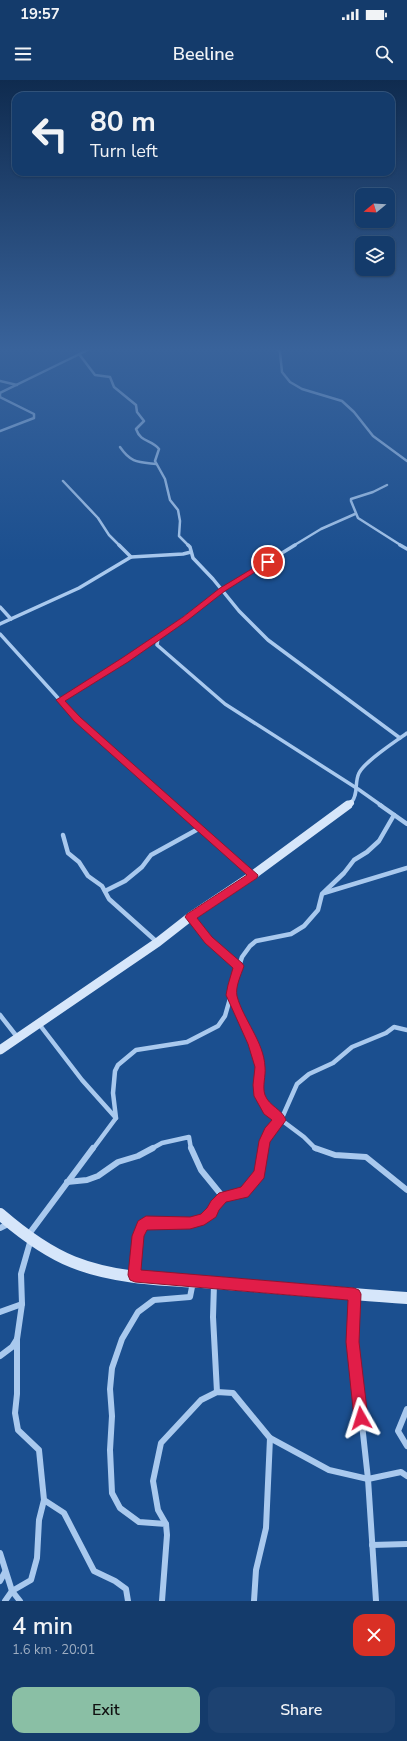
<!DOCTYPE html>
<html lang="en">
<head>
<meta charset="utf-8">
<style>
	body { margin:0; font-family:"Nunito Sans",sans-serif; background:#1d4271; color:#f1f3f6; height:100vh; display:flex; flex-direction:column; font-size:15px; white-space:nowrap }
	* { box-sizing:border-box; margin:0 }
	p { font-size:13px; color:#9dadc1 }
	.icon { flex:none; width:22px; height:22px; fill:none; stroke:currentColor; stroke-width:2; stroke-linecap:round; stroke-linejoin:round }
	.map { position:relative; height:1521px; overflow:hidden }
	.side { display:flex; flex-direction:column; background:#143b6b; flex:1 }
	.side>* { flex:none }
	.banner { position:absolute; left:12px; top:12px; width:383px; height:84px; border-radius:12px; box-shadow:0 1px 3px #0004,0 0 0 1px #33557e; background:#143b6b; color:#f1f3f6; overflow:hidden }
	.needle { width:26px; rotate:252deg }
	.controls { position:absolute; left:355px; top:108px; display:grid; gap:8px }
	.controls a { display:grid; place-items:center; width:40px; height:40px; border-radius:8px; background:#143b6b; box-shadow:0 1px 3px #0004,0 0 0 1px #33557e; font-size:20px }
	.pin { position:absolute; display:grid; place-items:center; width:34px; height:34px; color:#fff; margin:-17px; border:2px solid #fff; border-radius:50%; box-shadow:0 1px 4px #0007 }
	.me { position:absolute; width:44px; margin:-22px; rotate:354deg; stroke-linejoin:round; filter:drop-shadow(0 0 3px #0008) }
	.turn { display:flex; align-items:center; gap:14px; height:84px; padding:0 12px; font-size:18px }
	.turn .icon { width:52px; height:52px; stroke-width:2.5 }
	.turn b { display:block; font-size:28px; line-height:34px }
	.round { display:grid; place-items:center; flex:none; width:42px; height:42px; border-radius:12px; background:#1d4271 }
	.head { display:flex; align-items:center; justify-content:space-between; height:68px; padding:0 12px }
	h1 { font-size:24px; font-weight:600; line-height:30px }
	.primary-button { display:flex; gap:8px; margin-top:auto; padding:8px 12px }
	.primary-button a { flex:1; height:46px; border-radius:12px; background:#8abfa5; color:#111; font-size:16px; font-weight:600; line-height:46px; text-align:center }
	.primary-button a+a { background:#1d4271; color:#f1f3f6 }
	.status { display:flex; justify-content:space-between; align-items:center; height:28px; padding:0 20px; background:#143b6b; direction:ltr }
	.status svg { height:11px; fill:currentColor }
	header { display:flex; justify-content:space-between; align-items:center; height:52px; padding:0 12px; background:#143b6b; font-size:18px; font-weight:600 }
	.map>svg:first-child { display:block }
</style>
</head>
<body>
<div class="status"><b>19:57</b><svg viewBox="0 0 49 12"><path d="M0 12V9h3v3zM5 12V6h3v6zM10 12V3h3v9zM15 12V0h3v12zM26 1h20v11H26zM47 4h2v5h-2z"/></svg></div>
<header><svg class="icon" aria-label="menu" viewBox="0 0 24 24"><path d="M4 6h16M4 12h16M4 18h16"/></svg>Beeline<svg class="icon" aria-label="search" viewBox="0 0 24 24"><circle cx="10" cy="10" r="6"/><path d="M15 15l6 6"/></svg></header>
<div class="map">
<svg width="407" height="1521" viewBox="0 0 407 1521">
	<rect width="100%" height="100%" fill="#1b4f8f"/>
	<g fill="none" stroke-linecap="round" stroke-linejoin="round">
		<g stroke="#a9c9ee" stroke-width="2.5">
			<path d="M276,268L280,272L282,292L290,302L302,309L342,321L354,332L373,356L407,381"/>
			<path d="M79,274L95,295L110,297L114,307L136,325L137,332L144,341L136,349C141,363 151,359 159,369L155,381L165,399L170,420L178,430L180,441L179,456L189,466"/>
			<path d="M0,301L17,305"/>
			<path d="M0,351L34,338V334L0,317V313L92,268"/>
			<path d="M120,367C131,383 138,382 156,384"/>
			<path d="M63,401L98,438L109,455L120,466"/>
			<path d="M387,405L373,412L351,419V421L358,438L402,466"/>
			<path d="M293,466L321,449L355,434"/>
		</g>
		<g stroke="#a9c9ee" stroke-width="3.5">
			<path d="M188,465L190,467L193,478L213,499L239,531L268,560L400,658"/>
			<path d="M295,465L222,510L158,558L157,565L225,624L358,709L382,726"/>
			<path d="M400,465L407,469"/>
			<path d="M131,477L183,474L191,472"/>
			<path d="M0,527L11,539"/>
			<path d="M0,544L79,508L131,477L119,465"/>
			<path d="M0,554L77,639L174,726"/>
			<path d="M60,620L125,580L157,558"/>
			<path d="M351,723C359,714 354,703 359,693C365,681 395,662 407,653"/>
		</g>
		<g stroke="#a9c9ee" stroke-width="4.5">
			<path d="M173,725L253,795"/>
			<path d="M380,725L407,744"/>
			<path d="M63,755L68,773L79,782L88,796L102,806L109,819L157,862"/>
			<path d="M105,811L125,801L142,787L151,775L200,748"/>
			<path d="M324,813L407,788"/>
			<path d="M190,837L209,860L239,887"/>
			<path d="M0,935L18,958"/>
			<path d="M39,944L82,1000L116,1038"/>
			<path d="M93,1069L116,1038L113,1013L115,991L118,985L136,970L187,962L218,946L225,936L231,915"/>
			<path d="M151,1069L162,1063L189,1057L191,1069"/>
			<path d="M264,1069L265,1061L270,1052L281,1040L297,1004L309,994L333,983L352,967L386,953L394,947L407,950"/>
			<path d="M316,1069L304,1057L268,1030L259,1016L258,1005L260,987L254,964L231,915L233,905L242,877L250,866L256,861L291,854L304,846L318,830L322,814L344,793L354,780L367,772L379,761L394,735"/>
		</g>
		<g stroke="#a9c9ee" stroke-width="6">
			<path d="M191,1068L201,1090L223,1117"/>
			<path d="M315,1068L335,1075L366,1077L407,1110"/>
			<path d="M67,1102L87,1100L98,1096L118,1082L138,1076L153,1068"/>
			<path d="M0,1148L8,1144"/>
			<path d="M29,1154L93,1068"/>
			<path d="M135,1195C136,1178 133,1156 146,1143C162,1143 191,1147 205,1138C213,1133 214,1122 223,1117C228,1114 238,1114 244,1113L259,1094L264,1068"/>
			<path d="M214,1204L213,1237L217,1312"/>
			<path d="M354,1215L353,1262L368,1399L376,1521"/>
			<path d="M0,1232L22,1224"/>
			<path d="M17,1259V1314L15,1333L18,1350L39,1370L44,1420L64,1433L94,1491L115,1501L126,1509L128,1521"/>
			<path d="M0,1276L12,1267L17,1259L22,1224L21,1194L31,1159"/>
			<path d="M407,1329L398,1351L407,1366"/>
			<path d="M166,1444L158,1430L153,1401L161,1363L201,1320L217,1312L233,1313L270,1358L329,1390L368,1399L401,1392L407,1396"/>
			<path d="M372,1465L407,1464"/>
			<path d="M0,1473L12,1511L20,1521"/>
			<path d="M0,1501L5,1492"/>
			<path d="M5,1521L12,1511L31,1500L37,1478L39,1440L44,1420"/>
			<path d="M162,1521L167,1455L166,1444L139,1442L120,1428L112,1413L110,1370L112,1336L110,1309L112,1288L122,1259L138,1232L154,1220L190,1217L193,1202"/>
			<path d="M254,1521L256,1490L266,1448L270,1358"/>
		</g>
		<path stroke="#d6e6fa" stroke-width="6" d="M347,726L351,723"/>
		<path stroke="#d6e6fa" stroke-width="9" d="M0,970L158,862L190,837L253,795L348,725"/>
		<path stroke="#d6e6fa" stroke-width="12" d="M0,1134C22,1153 46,1171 73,1182C118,1200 170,1200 217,1203C280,1208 344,1214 407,1218"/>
	</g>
	<linearGradient id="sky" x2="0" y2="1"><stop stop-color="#0f2b4f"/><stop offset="0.56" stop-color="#39639b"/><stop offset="1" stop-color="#39639b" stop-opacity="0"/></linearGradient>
	<rect width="407" height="481" fill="url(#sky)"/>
	<path fill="#e11d48" stroke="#92132f" d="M265,481L271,482L225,511L188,540L128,582L65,621L80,637L258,795L257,798L197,838L212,857L242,883L244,886C241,895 235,907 237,916C243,939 264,962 265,987C266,996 262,1006 265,1015C269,1026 282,1029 286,1040L270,1062L264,1098L248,1117L226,1122L219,1130L216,1137L204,1145L190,1149L147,1150L144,1156L141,1190L354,1208L359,1210L361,1214L359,1262L368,1338L366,1343L361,1345L356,1343L354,1338L346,1262L348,1220L135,1202L130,1200L128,1195L132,1156L138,1141L146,1136L190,1137L201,1134L207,1128L211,1121L219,1113L241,1107L254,1091L259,1061L265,1048L272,1040L264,1034L254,1016L253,1005L255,987L248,964L226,915L228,905L233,888L205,863L185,837L187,834L247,795L74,641L56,620L122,578L183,537L220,508Z"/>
</svg>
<div class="controls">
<a><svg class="needle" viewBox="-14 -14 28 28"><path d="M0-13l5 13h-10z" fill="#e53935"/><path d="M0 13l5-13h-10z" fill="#9dadc1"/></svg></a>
<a><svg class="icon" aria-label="layers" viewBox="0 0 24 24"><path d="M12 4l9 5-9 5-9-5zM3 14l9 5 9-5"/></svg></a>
</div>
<div class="pin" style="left:268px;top:482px;background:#d93025"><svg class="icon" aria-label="arrive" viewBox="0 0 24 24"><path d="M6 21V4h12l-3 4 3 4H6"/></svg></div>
<svg class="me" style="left:361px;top:1338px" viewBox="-20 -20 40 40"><path d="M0-17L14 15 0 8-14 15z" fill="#e11d48" stroke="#fff" stroke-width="4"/></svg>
<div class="banner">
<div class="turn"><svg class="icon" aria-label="left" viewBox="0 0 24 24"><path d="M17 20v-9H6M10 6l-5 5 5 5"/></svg><div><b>80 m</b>Turn left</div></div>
</div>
</div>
<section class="side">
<div class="head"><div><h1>4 min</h1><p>1.6 km · 20:01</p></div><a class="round" style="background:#d93025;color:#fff"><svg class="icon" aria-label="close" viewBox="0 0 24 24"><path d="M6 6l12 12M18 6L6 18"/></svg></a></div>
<div class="primary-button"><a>Exit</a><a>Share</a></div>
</section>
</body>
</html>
